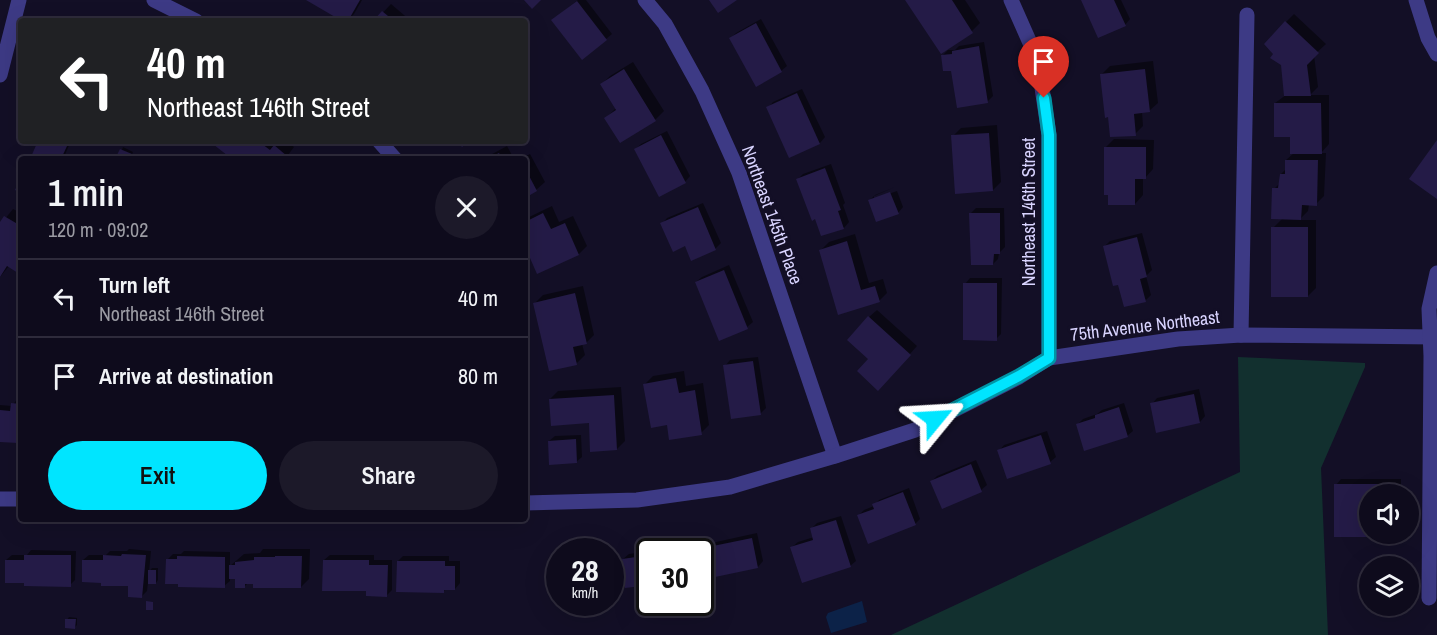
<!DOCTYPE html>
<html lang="en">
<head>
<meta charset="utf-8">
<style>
	body { margin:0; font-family:"Archivo Narrow",sans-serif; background:#1c1929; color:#f1f3f6; height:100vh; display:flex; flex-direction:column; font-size:22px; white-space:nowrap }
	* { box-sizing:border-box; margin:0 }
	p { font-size:20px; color:#9b9ba3 }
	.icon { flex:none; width:33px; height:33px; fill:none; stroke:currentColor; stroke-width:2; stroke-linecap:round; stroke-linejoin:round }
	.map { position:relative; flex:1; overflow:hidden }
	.details { position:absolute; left:18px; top:156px; width:510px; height:366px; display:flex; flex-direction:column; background:#0e0b1c; border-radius:6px; box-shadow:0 6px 24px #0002,0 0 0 2px #2e2b3b }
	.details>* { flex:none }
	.top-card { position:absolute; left:18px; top:18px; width:510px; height:126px; border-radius:6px; box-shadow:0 6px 24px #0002,0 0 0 2px #2e2b3b; background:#202124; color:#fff; overflow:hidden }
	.tools { position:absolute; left:1359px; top:484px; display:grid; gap:12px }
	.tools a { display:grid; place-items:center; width:60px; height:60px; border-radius:50%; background:#0e0b1c; box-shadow:0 6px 24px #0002,0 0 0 2px #2e2b3b; font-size:30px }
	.speed { position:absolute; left:546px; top:538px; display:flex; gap:12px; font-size:30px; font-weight:700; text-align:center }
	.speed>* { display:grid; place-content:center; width:78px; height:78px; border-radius:50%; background:#0e0b1c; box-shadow:0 6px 24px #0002,0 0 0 2px #2e2b3b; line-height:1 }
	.speed small { font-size:15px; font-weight:400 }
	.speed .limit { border:3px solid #111; border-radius:9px; background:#fff; color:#111 }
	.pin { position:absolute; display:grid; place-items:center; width:51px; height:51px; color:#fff; margin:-62px -26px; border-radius:50% 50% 50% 0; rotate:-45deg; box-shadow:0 0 6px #0007 }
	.pin .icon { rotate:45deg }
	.me { position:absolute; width:66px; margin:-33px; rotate:63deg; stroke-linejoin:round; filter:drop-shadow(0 0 4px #0008) }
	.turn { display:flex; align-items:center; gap:21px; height:126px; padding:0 30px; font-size:27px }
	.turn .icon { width:78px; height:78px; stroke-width:2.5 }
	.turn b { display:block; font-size:42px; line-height:51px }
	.round { display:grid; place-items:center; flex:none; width:63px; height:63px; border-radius:32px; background:#1c1929 }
	.headline { display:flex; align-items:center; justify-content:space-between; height:102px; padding:0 30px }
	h1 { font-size:36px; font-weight:600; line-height:45px }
	.primary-button { display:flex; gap:12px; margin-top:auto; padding:12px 30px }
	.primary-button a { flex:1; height:69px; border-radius:36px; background:#00e5ff; color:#111; font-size:24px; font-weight:600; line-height:69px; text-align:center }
	.primary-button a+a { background:#1c1929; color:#f1f3f6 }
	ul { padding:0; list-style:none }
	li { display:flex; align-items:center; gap:18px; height:78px; padding:0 30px; border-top:2px solid #2e2b3b }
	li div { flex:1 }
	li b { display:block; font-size:22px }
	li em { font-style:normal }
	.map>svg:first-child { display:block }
</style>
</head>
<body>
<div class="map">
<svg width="1437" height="635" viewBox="0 0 1437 635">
	<rect width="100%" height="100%" fill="#130f26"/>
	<path fill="#12302f" d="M1238,357L1365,363V367L1321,468L1328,635H891L1240,472Z"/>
	<g fill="#0c2248">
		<path d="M649,596L650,603H676V605L661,609L645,610L643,597Z"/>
		<path d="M862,601L867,622L831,633L826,617L828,613Z"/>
	</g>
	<g fill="#0007">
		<path d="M309,0H362L354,14L347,21Z"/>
		<path d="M578,0H586L612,34L606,39L559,15Z"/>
		<path d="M907,0H965L980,23L972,31L941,52Z"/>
		<path d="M1082,0H1121L1130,19L1125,25Z"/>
		<path d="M391,4L411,21H375Z"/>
		<path d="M1294,14L1326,44L1314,55L1318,87L1310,95H1329V144L1321,153H1326L1324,196L1316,204H1309L1308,211L1299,220H1316V288L1308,296L1273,228L1283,218L1274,189L1280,183L1281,174L1286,169V160L1294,153L1291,136L1275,103L1286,95V22Z"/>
		<path d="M761,19L787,66L781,71L731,38L736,33Z"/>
		<path d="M984,42L993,96L988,101L952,69L943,55L948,50H955L959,46Z"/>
		<path d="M1153,61L1158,103L1149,111L1142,112L1143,126L1135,134L1102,74L1110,66Z"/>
		<path d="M633,62L664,111L656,119L620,141L606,118L616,108L602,84L610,76Z"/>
		<path d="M802,89L825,137L820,143L790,156L768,108L773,102Z"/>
		<path d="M997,125L1001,182L993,190L953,136L961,128Z"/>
		<path d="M667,131L690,176L685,182L636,149L641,144Z"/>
		<path d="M1114,139L1154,140L1153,169L1145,178H1143V195L1135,204L1106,147Z"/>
		<path d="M40,141H71L63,159H31Z"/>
		<path d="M214,141H276L279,143L286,141L294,147L285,159H235Z"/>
		<path d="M507,146L514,159H483Z"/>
		<path d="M123,147L133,152L130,159H119Z"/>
		<path d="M530,154L545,182L536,190L525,196V159H520Z"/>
		<path d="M831,164L845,203L843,205L849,222L844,228L798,179L803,174Z"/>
		<path d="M895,187L874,196V199L897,191L903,207L898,213L870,200L875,195Z"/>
		<path d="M703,203L721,243L715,249L692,259L686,244L662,224L667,218Z"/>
		<path d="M552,206L559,222L573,216L587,246L579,254L538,272L531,256L525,259V219Z"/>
		<path d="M976,208H1004L1005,247L999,253L998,259L993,264L970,214Z"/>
		<path d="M13,209L21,213V267L17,271L9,266L0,277V225Z"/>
		<path d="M1142,233L1152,270L1146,276L1151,295L1146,300L1104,247L1110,241Z"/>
		<path d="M855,234L869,283L883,279L887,293L879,301L839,313L821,250L829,242Z"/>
		<path d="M729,265L753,322L747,327L696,282L702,277Z"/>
		<path d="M970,278H1002L1001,334L996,339L965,284Z"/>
		<path d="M583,286L594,335L586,343L582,344L585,355L577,363L535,303L543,295Z"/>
		<path d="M877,310L917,346L886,381L870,359L869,317Z"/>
		<path d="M758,357L766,408L760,414L725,366L730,360Z"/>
		<path d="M684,371L686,386L703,383L709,425L701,433L668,423L645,384L653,376Z"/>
		<path d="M621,387L625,441L617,449L590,421L550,399L558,391Z"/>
		<path d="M1199,389L1205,416L1200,422L1152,404L1157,398Z"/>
		<path d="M18,398L21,399V438L18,441L0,440V405L12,406Z"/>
		<path d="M1124,403L1133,431L1127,436L1078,424L1083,419L1097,414L1102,410Z"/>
		<path d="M1047,431L1056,457L1050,462L999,451L1004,445Z"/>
		<path d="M581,435L582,457L576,462L549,441L555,436Z"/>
		<path d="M976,460L987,485L981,490L943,507L932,481L937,476Z"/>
		<path d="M1341,479H1401V495H1370V534H1397L1395,535L1336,536V485Z"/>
		<path d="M909,488L920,519L915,524L859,515L864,510L874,506L879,500Z"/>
		<path d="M841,516L856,561L850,566L792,547L798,542L814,537L811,529L817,523Z"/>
		<path d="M757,533L763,561L758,567L710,548L716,542Z"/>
		<path d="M688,546V552H650V584L623,559L629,554Z"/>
		<path d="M129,549L151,551L149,572L152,568H158V580L156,583H148L147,591L141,597L130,585L83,560L89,555H106L110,551H127Z"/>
		<path d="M263,549H310L309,579L301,587L254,583H248L244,587L236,578H230V581L224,586L168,559L173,554H181L184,551L230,552V566L244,554L260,553Z"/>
		<path d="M31,550L76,551L75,580L70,585L26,582L6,560L12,555H27Z"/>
		<path d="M330,555H374V560H392V590L387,595L367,590L324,560Z"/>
		<path d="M403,556H449V561H460V583L455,589L446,588L444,591L398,561Z"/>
		<path d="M69,617L77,618V625L75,627L67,620Z"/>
	</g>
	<g fill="#241b47">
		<path d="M306,0H360L348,21H342Z"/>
		<path d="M524,0H541L532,9Z"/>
		<path d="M709,0H737L718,13Z"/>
		<path d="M905,0H952L973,33L941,54Z"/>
		<path d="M1081,0H1114L1126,26L1098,38Z"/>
		<path d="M577,1L607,40L582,60L551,20Z"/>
		<path d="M382,11L394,21H373Z"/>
		<path d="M1285,21L1319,53L1307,65L1311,96H1284L1281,65L1270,58L1273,54L1264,44Z"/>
		<path d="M756,23L782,72L756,87L729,38Z"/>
		<path d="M979,46L988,103L957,108L951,71H943L941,55L952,54V51Z"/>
		<path d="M624,69L656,121L620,143L604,118L616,110L600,84Z"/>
		<path d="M1145,69L1150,112L1134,114L1136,136L1110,137L1108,117L1105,118L1100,74Z"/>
		<path d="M797,93L820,144L789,158L766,107Z"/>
		<path d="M1274,103H1321L1322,154H1290V137H1274Z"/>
		<path d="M989,133L993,191L955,194L951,135Z"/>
		<path d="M661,135L686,183L659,197L634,149Z"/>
		<path d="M1437,140V199L1409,179Z"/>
		<path d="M38,141H56L67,146L61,159H30Z"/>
		<path d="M209,141H258L270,150L274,145L287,156L285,159H232Z"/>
		<path d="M457,141H470L462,147Z"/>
		<path d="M1104,147H1146V179H1135V205H1108V195H1104Z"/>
		<path d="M120,149L132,154L130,159H115Z"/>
		<path d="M499,153L502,159H487Z"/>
		<path d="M1285,160H1318L1317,206L1302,205L1301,220L1271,219L1272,188H1278L1280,174H1285Z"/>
		<path d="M525,168L537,191L525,198Z"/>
		<path d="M825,168L841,210L838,211L844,229L821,236L815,219L812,221L796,179Z"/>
		<path d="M21,178V193L15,190Z"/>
		<path d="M890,192L899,214L876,222L868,200Z"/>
		<path d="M698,207L716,250L691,261L685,246L673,252L660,223Z"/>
		<path d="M543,213L551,229L565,223L579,255L537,274L530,258L525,261V222Z"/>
		<path d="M969,213H1000V254H994L993,265H971Z"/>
		<path d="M4,216L21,226V267L18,273L7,266L0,277V222Z"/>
		<rect x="1271" y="227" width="37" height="70"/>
		<path d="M1137,237L1147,277L1140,279L1146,302L1124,307L1118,285L1113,286L1103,246Z"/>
		<path d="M847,241L861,290L875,286L880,302L838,315L819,250Z"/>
		<path d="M724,270L748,329L719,341L695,282Z"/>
		<path d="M963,283H997V341L963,340Z"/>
		<path d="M575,293L587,344L573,347L577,365L549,371L533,303Z"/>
		<path d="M868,316L911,355L878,391L857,371L868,359L847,340Z"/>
		<path d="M753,361L761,415L731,419L723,365Z"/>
		<path d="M676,378L679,393L695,390L702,435L669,440L667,425L651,428L643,384Z"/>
		<path d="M1194,394L1200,423L1156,433L1150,403Z"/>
		<path d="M614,395L617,450L590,452L589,423L551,426L549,399Z"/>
		<path d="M11,403L21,404V440H19L18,443L0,442V410L10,411Z"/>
		<path d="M1119,407L1128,437L1084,451L1076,424L1095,418V415Z"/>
		<path d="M1041,435L1051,464L1007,479L997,450Z"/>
		<path d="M576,439L577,463L549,465L548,441Z"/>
		<path d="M971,464L982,492L942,509L930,481Z"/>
		<path d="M1334,484H1396V495H1370V534H1396V537H1334Z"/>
		<path d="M903,492L916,525L868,544L857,515L874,509L872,504Z"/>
		<path d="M836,520L851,567L802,583L790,547L813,540L810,528Z"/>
		<path d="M752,538L758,568L715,577L708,547Z"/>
		<path d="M122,554L146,555L142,598L128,597V586H101V583L82,582V560H103V555L121,556Z"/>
		<path d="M24,555H71V587L24,586V583H5V560H24Z"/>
		<path d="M650,555V585L625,588L622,559Z"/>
		<path d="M177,556L225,557V588L178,587V584H165L166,559H177Z"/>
		<path d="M275,556H302L301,588H253V584H245V588H235V579H229V565H235V562L254,560V557H275Z"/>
		<path d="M323,560H369V565H388L387,597L366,596V591H322Z"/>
		<path d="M397,561H445V566H455V590H444V593L396,592Z"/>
		<path d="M560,565V596H555L553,566Z"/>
		<rect x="148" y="570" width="8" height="14"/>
		<path d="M146,601L153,602V610H146Z"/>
		<path d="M65,619H76L75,629L65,628Z"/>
	</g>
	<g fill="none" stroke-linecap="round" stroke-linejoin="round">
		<g stroke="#3d3a85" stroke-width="15">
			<path d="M154,0L196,21"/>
			<path d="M645,0L665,24L702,91L739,173L835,456"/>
			<path d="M1011,0L1038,61L1049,135V358"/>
			<path d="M1416,0L1428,38L1437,54"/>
			<path d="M0,75L19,0"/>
			<path d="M379,141L395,159"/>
			<path d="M1241,335L1247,15"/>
			<path d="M0,499H21"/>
			<path d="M525,503L637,500L730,487L835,456L915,430L1019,377L1049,358L1178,339L1241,335L1437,337"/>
			<path d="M1429,598L1431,356L1429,309L1437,273"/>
		</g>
	</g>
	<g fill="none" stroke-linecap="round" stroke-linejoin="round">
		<defs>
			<path id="route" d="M935,419L1019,376L1049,358V135L1044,98"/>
		</defs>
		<use href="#route" stroke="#0095a6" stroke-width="15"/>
		<use href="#route" stroke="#00e5ff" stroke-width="10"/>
	</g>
	<g text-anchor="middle" stroke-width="6" stroke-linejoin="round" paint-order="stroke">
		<g font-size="18" fill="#d9d4ff" stroke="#130f26">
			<text transform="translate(1029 212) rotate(-90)" y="6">Northeast 146th Street</text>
			<text transform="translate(772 215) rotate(70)" y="6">Northeast 145th Place</text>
			<text transform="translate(1145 326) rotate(-7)" y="6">75th Avenue Northeast</text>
		</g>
	</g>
</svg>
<div class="tools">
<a><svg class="icon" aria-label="sound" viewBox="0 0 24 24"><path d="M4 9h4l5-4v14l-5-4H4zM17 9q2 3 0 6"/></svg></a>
<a><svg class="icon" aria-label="layers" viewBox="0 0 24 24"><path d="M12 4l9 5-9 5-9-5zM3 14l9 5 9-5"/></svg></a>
</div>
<div class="speed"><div>28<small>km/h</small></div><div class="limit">30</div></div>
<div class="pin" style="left:1044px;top:98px;background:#d93025"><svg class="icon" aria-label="arrive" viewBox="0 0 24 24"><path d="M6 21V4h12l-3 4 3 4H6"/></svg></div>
<svg class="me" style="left:935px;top:419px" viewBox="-20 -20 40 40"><path d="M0-17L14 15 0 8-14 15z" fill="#00e5ff" stroke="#fff" stroke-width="4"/></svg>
<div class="top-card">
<div class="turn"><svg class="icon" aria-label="left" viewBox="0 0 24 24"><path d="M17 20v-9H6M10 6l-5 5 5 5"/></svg><div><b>40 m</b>Northeast 146th Street</div></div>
</div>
<section class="details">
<div class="headline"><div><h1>1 min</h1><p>120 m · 09:02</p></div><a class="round"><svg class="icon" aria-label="close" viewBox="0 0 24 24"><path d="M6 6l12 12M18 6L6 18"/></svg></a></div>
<ul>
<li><svg class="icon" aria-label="left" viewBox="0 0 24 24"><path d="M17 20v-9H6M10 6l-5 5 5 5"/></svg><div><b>Turn left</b><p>Northeast 146th Street</p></div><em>40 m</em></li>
<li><svg class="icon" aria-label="arrive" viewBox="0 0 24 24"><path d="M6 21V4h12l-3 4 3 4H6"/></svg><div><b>Arrive at destination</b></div><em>80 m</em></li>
</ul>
<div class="primary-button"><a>Exit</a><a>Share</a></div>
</section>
</div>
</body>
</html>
